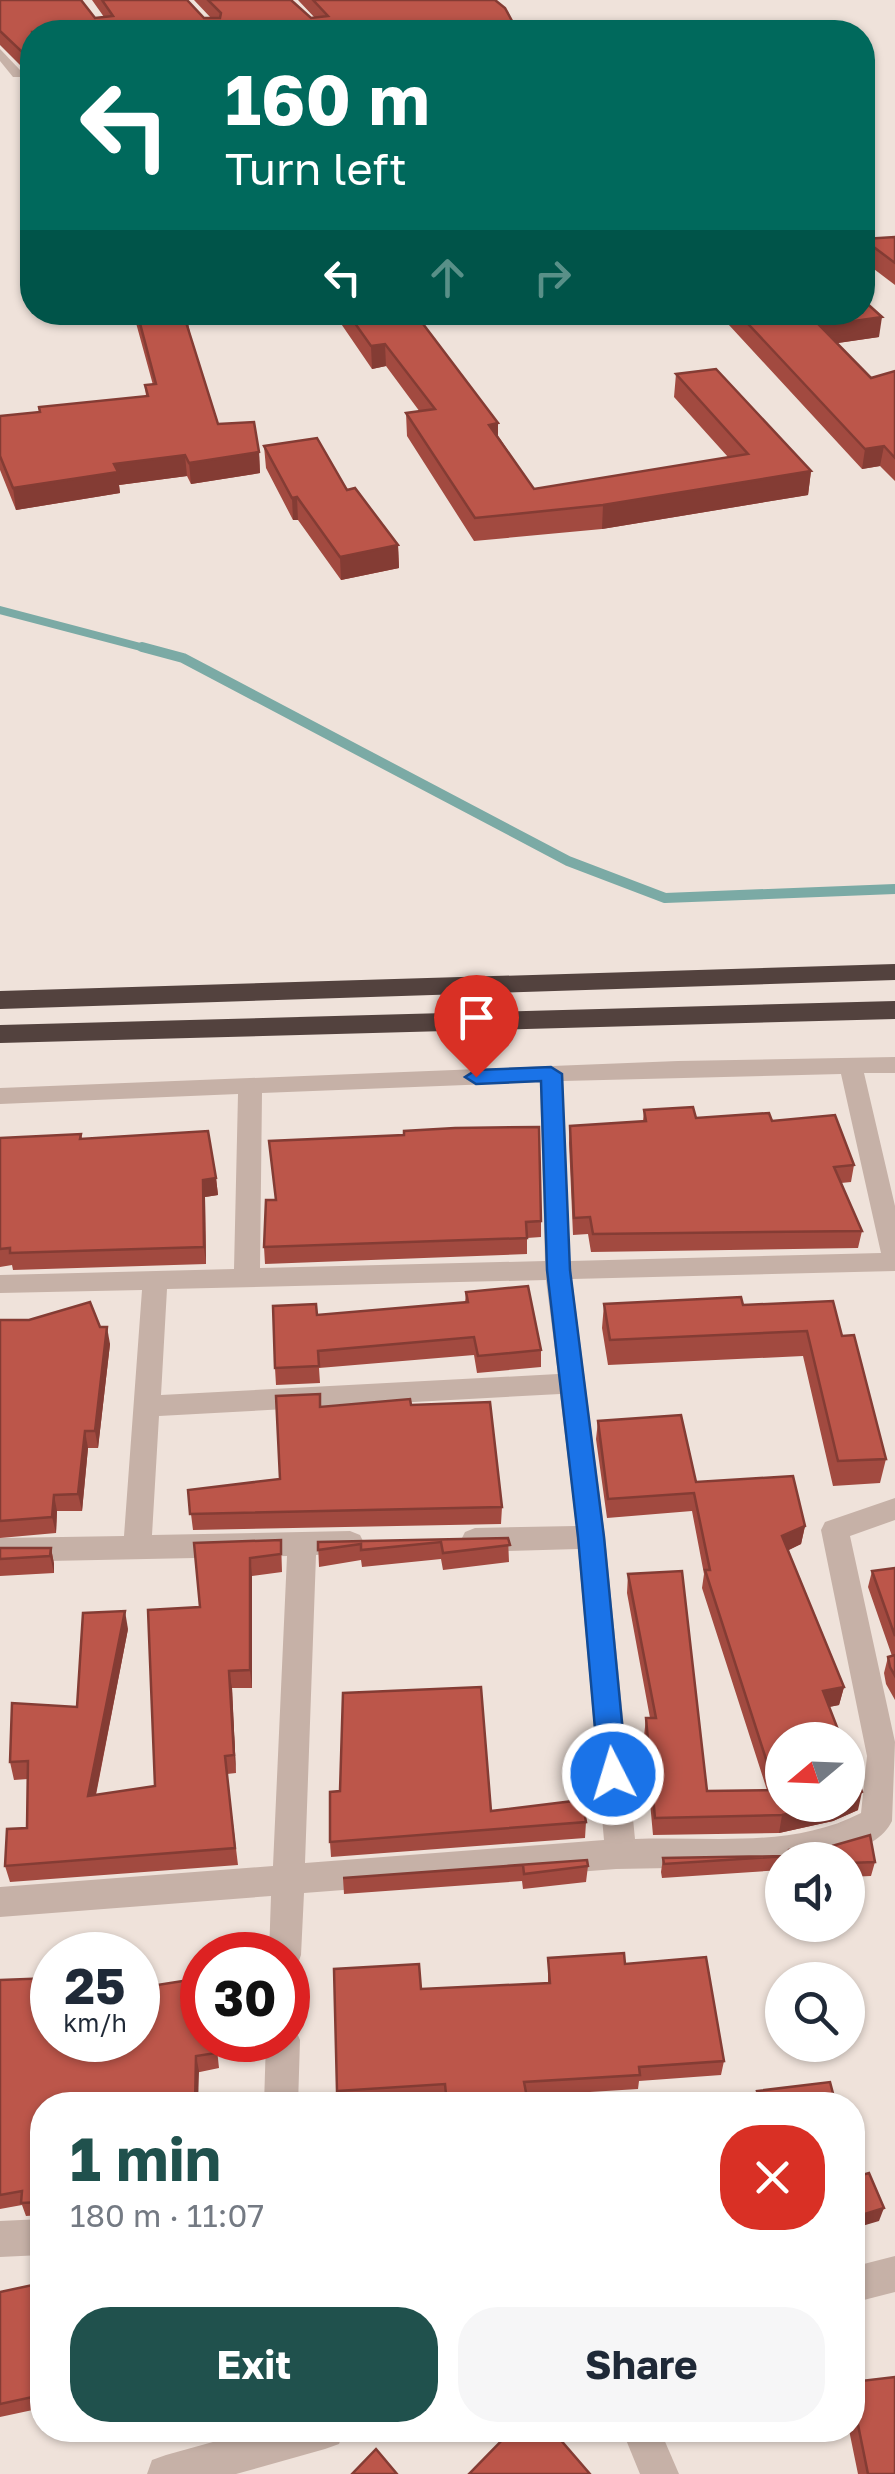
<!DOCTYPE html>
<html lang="en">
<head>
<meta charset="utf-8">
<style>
	body { margin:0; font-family:"Golos Text",sans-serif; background:#f6f6f7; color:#1f2937; height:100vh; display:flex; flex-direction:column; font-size:38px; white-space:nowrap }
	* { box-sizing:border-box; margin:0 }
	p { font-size:32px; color:#747a83 }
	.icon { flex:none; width:55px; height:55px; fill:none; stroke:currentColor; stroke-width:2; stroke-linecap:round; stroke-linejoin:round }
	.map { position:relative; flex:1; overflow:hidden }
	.side { position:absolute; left:30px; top:2092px; width:835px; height:350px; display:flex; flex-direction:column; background:#fff; border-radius:40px; box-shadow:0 2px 8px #0004 }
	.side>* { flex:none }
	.hud { position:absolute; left:20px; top:20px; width:855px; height:305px; border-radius:40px; box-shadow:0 2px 8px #0004; background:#00695c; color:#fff; overflow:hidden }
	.needle { width:65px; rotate:251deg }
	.tools { position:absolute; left:765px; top:1722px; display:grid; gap:20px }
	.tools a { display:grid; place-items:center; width:100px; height:100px; border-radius:50%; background:#fff; box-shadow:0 2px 8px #0004; font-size:50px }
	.speed { position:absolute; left:30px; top:1932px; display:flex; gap:20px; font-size:50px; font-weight:700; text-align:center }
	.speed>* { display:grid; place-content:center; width:130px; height:130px; border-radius:50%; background:#fff; box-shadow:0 2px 8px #0004; line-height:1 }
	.speed small { font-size:25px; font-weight:400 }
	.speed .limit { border:15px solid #d22; background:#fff; color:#111 }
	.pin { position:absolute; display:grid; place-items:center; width:85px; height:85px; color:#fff; margin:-102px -42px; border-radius:50% 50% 50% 0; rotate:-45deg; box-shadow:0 0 10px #0007 }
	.pin .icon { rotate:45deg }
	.me { position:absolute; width:110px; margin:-55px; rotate:355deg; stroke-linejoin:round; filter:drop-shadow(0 0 8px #0008) }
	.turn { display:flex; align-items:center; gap:35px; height:210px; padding:0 40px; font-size:45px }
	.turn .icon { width:130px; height:130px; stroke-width:2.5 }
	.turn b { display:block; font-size:70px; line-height:85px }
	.lanes { display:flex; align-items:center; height:95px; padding:0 40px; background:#0003; justify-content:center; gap:50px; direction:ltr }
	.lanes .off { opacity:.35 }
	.round { display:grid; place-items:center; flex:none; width:105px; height:105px; border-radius:40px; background:#f6f6f7 }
	.headline { display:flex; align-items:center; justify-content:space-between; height:170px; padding:0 40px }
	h1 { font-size:60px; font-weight:700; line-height:75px; color:#20514d }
	.cta { display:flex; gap:20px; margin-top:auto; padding:20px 40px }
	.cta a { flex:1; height:115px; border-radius:40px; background:#20514d; color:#fff; font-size:40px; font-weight:700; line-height:115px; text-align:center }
	.cta a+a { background:#f6f6f7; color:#1f2937 }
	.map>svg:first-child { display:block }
</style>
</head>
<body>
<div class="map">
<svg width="895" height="2474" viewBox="0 0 895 2474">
	<rect width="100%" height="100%" fill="#efe2da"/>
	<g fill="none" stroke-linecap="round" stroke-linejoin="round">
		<path stroke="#7baaa5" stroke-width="8" d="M0,610L152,650"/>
		<path stroke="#7baaa5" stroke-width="10" d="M142,647L183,658L568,861L665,898L895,889"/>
		<g fill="#c6b1a7" fill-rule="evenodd">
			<path d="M0,49L21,71V77H13L0,61Z"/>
			<path d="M895,1057V1073H864L895,1206V1271L572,1279L605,1537L635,1839C712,1836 791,1849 861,1813L867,1756L821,1530L825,1522L895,1498V1520L850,1536L895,1742L892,1821C876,1855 815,1860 782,1860V1866L616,1869L304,1893L301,1955L297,1966L288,1970V1955H269L271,1896L0,1917V1887L273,1866L287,1556L0,1562V1538L124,1536L142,1290L0,1293V1275L234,1269L238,1094L0,1104V1088L678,1061ZM841,1074L881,1253L570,1261L563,1081ZM540,1082L545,1261L260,1268L262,1093ZM546,1280L558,1374L161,1395L167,1289ZM560,1394L576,1526L475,1528L465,1532L461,1540L465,1548L475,1552L578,1549L604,1840L305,1863L316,1555L360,1551L364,1543L360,1535L350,1531L152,1535L159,1416Z"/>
			<path d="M288,2025L295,2028L300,2040L298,2105H264L266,2040H288Z"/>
			<path d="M42,2219V2255L0,2257V2221Z"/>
			<path d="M895,2256V2292L852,2303V2267Z"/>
			<path d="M256,2430H344L339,2444L325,2449L236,2474H147L152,2460L166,2455Z"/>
			<path d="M622,2430H660L679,2474H640Z"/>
		</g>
		<g fill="#53423e" fill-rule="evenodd">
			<path d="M895,964V980L0,1009V991Z"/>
			<path d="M895,1001V1019L0,1043V1025Z"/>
		</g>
	</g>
	<g fill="#a24a40">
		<path d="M0,0L95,18L104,17L92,0H187L204,18H211L194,0H291L311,18H315L298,0H495L505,8L32,32V67L23,68L0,45Z"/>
		<path d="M895,237V285L862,260L863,239Z"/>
		<path d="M133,312H186L191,338L218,424L259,452L260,473L191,484L187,476L119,485L120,493L16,510L0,470V416L40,412L146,396L145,385H153Z"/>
		<path d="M333,312H414L534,489L728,457L674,397L676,374L811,471L808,495L602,529L474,541L407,436L406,413L420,412L386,366L372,369Z"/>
		<path d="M717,312H862L879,337L837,343L871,378L895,371V481L880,466L862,469Z"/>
		<path d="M264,446L347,490L398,545L399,568L341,580L298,520H293L266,468Z"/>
		<path d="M644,1110L696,1118L772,1121L854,1165L851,1182L841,1183L862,1231L858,1248L591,1252L588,1234L573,1235L569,1143L570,1126L643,1121Z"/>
		<path d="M81,1134L82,1139L216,1178L218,1195L205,1197L206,1264L13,1270L12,1265L0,1267V1138Z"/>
		<path d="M541,1221V1237L527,1238V1254L265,1264L264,1247Z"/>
		<path d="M466,1292L541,1350V1367L477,1373L474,1355L319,1368L320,1383L276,1385L275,1368L317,1315L465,1303Z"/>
		<path d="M604,1304L743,1305L842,1336L886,1459L880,1483L833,1486L803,1356L608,1365L602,1328Z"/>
		<path d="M0,1320L100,1327L110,1344L98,1448H88L82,1511H57L56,1533L0,1538Z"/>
		<path d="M411,1405L502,1507L501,1524L193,1530L188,1490L280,1479L320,1407Z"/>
		<path d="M598,1421L696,1482L805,1526L801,1544L788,1550L844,1687L839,1705L829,1707L858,1810L833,1821L779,1833L653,1835L644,1736L646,1718H650L627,1593L628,1574L707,1791L767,1790L702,1588L704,1574L692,1511L607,1518L596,1439Z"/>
		<path d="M508,1538L509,1562L443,1570L441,1559L362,1567L361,1560L319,1567L318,1542Z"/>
		<path d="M281,1540L282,1572L252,1576V1688H232L236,1773L227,1774L238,1865L10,1882L5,1866L27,1828L28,1779L14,1780L10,1762L77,1707L128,1629L96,1795L155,1786L200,1607L194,1543Z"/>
		<path d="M0,1548H51L54,1564V1573L0,1576Z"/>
		<path d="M895,1568V1700L886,1684L884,1673L888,1657L892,1656L868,1587L872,1571Z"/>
		<path d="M491,1811L586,1822L585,1838L331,1857L330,1842Z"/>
		<path d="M832,1846L875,1862L871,1876L848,1877V1860H782V1870L662,1878L661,1872L663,1858L785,1856Z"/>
		<path d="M587,1860L588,1866L586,1882L523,1889L522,1881L344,1894L343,1878Z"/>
		<path d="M548,1958L625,1964L724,2061L721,2075L639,2081L638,2089L526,2096L528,2105H446L445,2099L339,2105L337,2091L421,1989L548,1983Z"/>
		<path d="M0,1980L216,2040L219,2068L42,2105V2215L26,2216L22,2205L0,2209Z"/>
		<path d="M757,2091L836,2105H754Z"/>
		<path d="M42,2283V2408L0,2417V2292Z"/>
		<path d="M852,2382L895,2474H858L849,2430H852Z"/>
	</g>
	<g fill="#843c34">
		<path d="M32,50V67L23,68L21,51Z"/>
		<path d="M882,317L879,337L818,346L820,326Z"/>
		<path d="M385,344L386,366L372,369L371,346Z"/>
		<path d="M498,423V446L489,425Z"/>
		<path d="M884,446L880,466L862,469L865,449Z"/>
		<path d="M259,452L260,473L191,484L189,463Z"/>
		<path d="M185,455L187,476L119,485L120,493L16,510L13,488L114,464Z"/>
		<path d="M811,471L808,495L602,529L603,505Z"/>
		<path d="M297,497L298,520H293L292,498Z"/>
		<path d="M398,545L399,568L341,580L340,557Z"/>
		<path d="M216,1178L218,1195L205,1197L206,1264L204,1247L203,1180Z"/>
		<path d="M107,1327L110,1344L98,1448L95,1431Z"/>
		<path d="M85,1431L88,1448L82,1511L78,1494Z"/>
		<path d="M54,1495L57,1511L56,1533L52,1517Z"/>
		<path d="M805,1526L801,1544L779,1555L782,1536Z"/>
		<path d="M51,1548L54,1564V1573L50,1556Z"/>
		<path d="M250,1558L252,1576V1688L250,1670Z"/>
		<path d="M125,1611L128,1629L92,1813L88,1796Z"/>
		<path d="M229,1671L232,1688L236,1773L234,1755Z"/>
		<path d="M844,1687L839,1705L819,1709L823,1691Z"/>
		<path d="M862,1792L858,1810L833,1821L779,1833L782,1815L831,1805H848V1799Z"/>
		<path d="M196,2056L199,2071L198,2105H195Z"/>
		<path d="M884,2208L879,2221L852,2229V2218Z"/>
	</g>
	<g fill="#bc564a" stroke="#843c34" stroke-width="2.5">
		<path d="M0,0H81L95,18L113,16L102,0H187L204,18H220L221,13L208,0H291L311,18L328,16L313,0H495L505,8L518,32H32V50L21,51L0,31Z"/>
		<path d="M895,237V263L863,239Z"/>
		<path d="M862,299L882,317L820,326L871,378L895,371V458L884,446L865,449L737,312H862Z"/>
		<path d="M137,312H186L190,319H185L218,424L254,422L259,452L189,463L185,455L114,464L118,472L13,488L0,456V416L40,412L39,407L148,396L145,385L156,384Z"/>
		<path d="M347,312H414L498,423L489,425L534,489L748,454L676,374L716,369L811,471L603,505L475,518L406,413L435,409L385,344L371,346Z"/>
		<path d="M317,438L347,490L355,488L398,545L340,557L297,497L292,498L264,446Z"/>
		<path d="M693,1107L696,1118L769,1113L772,1121L835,1115L854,1165L834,1167L862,1231L593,1234L590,1217L574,1218L570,1126L646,1121L644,1110Z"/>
		<path d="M539,1127L541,1221L526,1222L527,1238L264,1247L266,1200H276L269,1141L404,1135V1131L455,1128Z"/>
		<path d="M208,1131L216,1178L203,1180L204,1247L10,1253V1248L0,1249V1138L81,1134L80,1139Z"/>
		<path d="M528,1286L541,1350L478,1356L474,1337L318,1351L319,1366L275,1368L273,1306L316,1304L317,1315L468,1302L466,1292Z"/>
		<path d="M741,1297L743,1305L833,1301L842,1336L854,1335L886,1459L838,1461L807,1331L610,1340L604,1304Z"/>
		<path d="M90,1302L100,1327H107L95,1431H85L78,1494L54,1495L52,1517L0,1521V1320H29Z"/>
		<path d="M320,1394V1407L410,1399L411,1405L490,1402L502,1507L190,1514L188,1490L280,1479L276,1396Z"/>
		<path d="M681,1415L696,1482L793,1476L805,1526L782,1536L844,1687L823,1691L842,1740H782V1805H831L782,1815L655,1818L646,1718H656L628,1574L682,1571L707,1791L776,1790L705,1570H710L694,1493L608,1499L598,1421Z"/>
		<path d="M508,1538L510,1545L443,1553L441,1542L361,1550V1544L318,1550V1542Z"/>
		<path d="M281,1540V1554L250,1558V1670L229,1671L234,1755L225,1756L235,1848L5,1866L7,1829L27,1828L28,1761L10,1762L12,1703L77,1707L83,1613L125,1611L88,1796L155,1786L148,1610L200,1607L194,1543Z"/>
		<path d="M0,1548H51L50,1556L0,1559Z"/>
		<path d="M895,1568V1636L872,1571Z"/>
		<path d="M895,1655V1676L890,1667L888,1657Z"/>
		<path d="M481,1687L491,1811L582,1800L586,1822L330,1842V1792L340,1791L343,1693Z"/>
		<path d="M848,1755L862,1792L848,1799Z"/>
		<path d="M870,1835L875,1862L848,1863V1860H788V1856L664,1864L663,1858L785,1856L789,1850L832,1846Z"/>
		<path d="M587,1860L588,1866L524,1874L523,1865L343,1878Z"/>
		<path d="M624,1953L625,1964L706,1957L724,2061L639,2067L640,2075L524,2082L528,2103L447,2105L445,2084L337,2091L334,1969L419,1964L421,1989L550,1983L548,1958Z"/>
		<path d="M52,1978V2040H138V1988L202,1978V2040H215L216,2053L196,2056L195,2105H42V2202L21,2203L22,2191L0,2195V1980Z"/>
		<path d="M830,2082L836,2105H761L757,2091Z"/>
		<path d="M852,2167L855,2177L869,2173L884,2208L852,2218Z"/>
		<path d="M42,2283V2395L0,2404V2292Z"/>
		<path d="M895,2377V2474H868L852,2395V2382Z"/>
		<path d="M512,2430H552L590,2474H469Z"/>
		<path d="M376,2449L397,2474H352Z"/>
	</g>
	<path fill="#1a73e8" stroke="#114b97" stroke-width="2.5" d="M551,1067L562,1074L570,1270L604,1537L627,1774L623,1783L613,1787L603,1783L599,1774L578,1537L547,1270L541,1081L476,1084L465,1077L476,1070Z"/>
</svg>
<div class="tools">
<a><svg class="needle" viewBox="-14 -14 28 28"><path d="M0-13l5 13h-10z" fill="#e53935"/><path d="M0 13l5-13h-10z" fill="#747a83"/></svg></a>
<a><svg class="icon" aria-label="sound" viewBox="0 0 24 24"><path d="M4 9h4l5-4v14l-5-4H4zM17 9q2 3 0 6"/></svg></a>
<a><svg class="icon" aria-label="search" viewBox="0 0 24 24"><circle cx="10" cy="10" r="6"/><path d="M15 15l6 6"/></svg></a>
</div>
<div class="speed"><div>25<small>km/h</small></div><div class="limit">30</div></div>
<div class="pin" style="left:476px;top:1077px;background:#d93025"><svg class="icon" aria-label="arrive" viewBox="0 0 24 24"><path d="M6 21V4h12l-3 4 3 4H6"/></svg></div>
<svg class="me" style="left:613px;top:1774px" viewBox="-20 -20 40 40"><circle r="17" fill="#1a73e8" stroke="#fff" stroke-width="3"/><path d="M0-11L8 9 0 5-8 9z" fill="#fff"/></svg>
<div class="hud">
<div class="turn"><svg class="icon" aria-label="left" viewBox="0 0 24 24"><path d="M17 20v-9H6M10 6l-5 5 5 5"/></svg><div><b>160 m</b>Turn left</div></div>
<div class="lanes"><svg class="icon" aria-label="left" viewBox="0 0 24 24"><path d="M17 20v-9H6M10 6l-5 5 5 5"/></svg><svg class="icon off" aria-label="ahead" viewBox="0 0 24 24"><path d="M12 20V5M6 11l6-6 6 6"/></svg><svg class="icon off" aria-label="right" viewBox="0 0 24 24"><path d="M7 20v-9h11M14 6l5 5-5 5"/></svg></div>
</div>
<section class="side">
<div class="headline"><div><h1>1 min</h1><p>180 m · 11:07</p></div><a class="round" style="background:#d93025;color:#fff"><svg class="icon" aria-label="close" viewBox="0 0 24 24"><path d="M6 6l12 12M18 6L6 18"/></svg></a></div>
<div class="cta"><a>Exit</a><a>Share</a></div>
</section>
</div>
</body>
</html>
